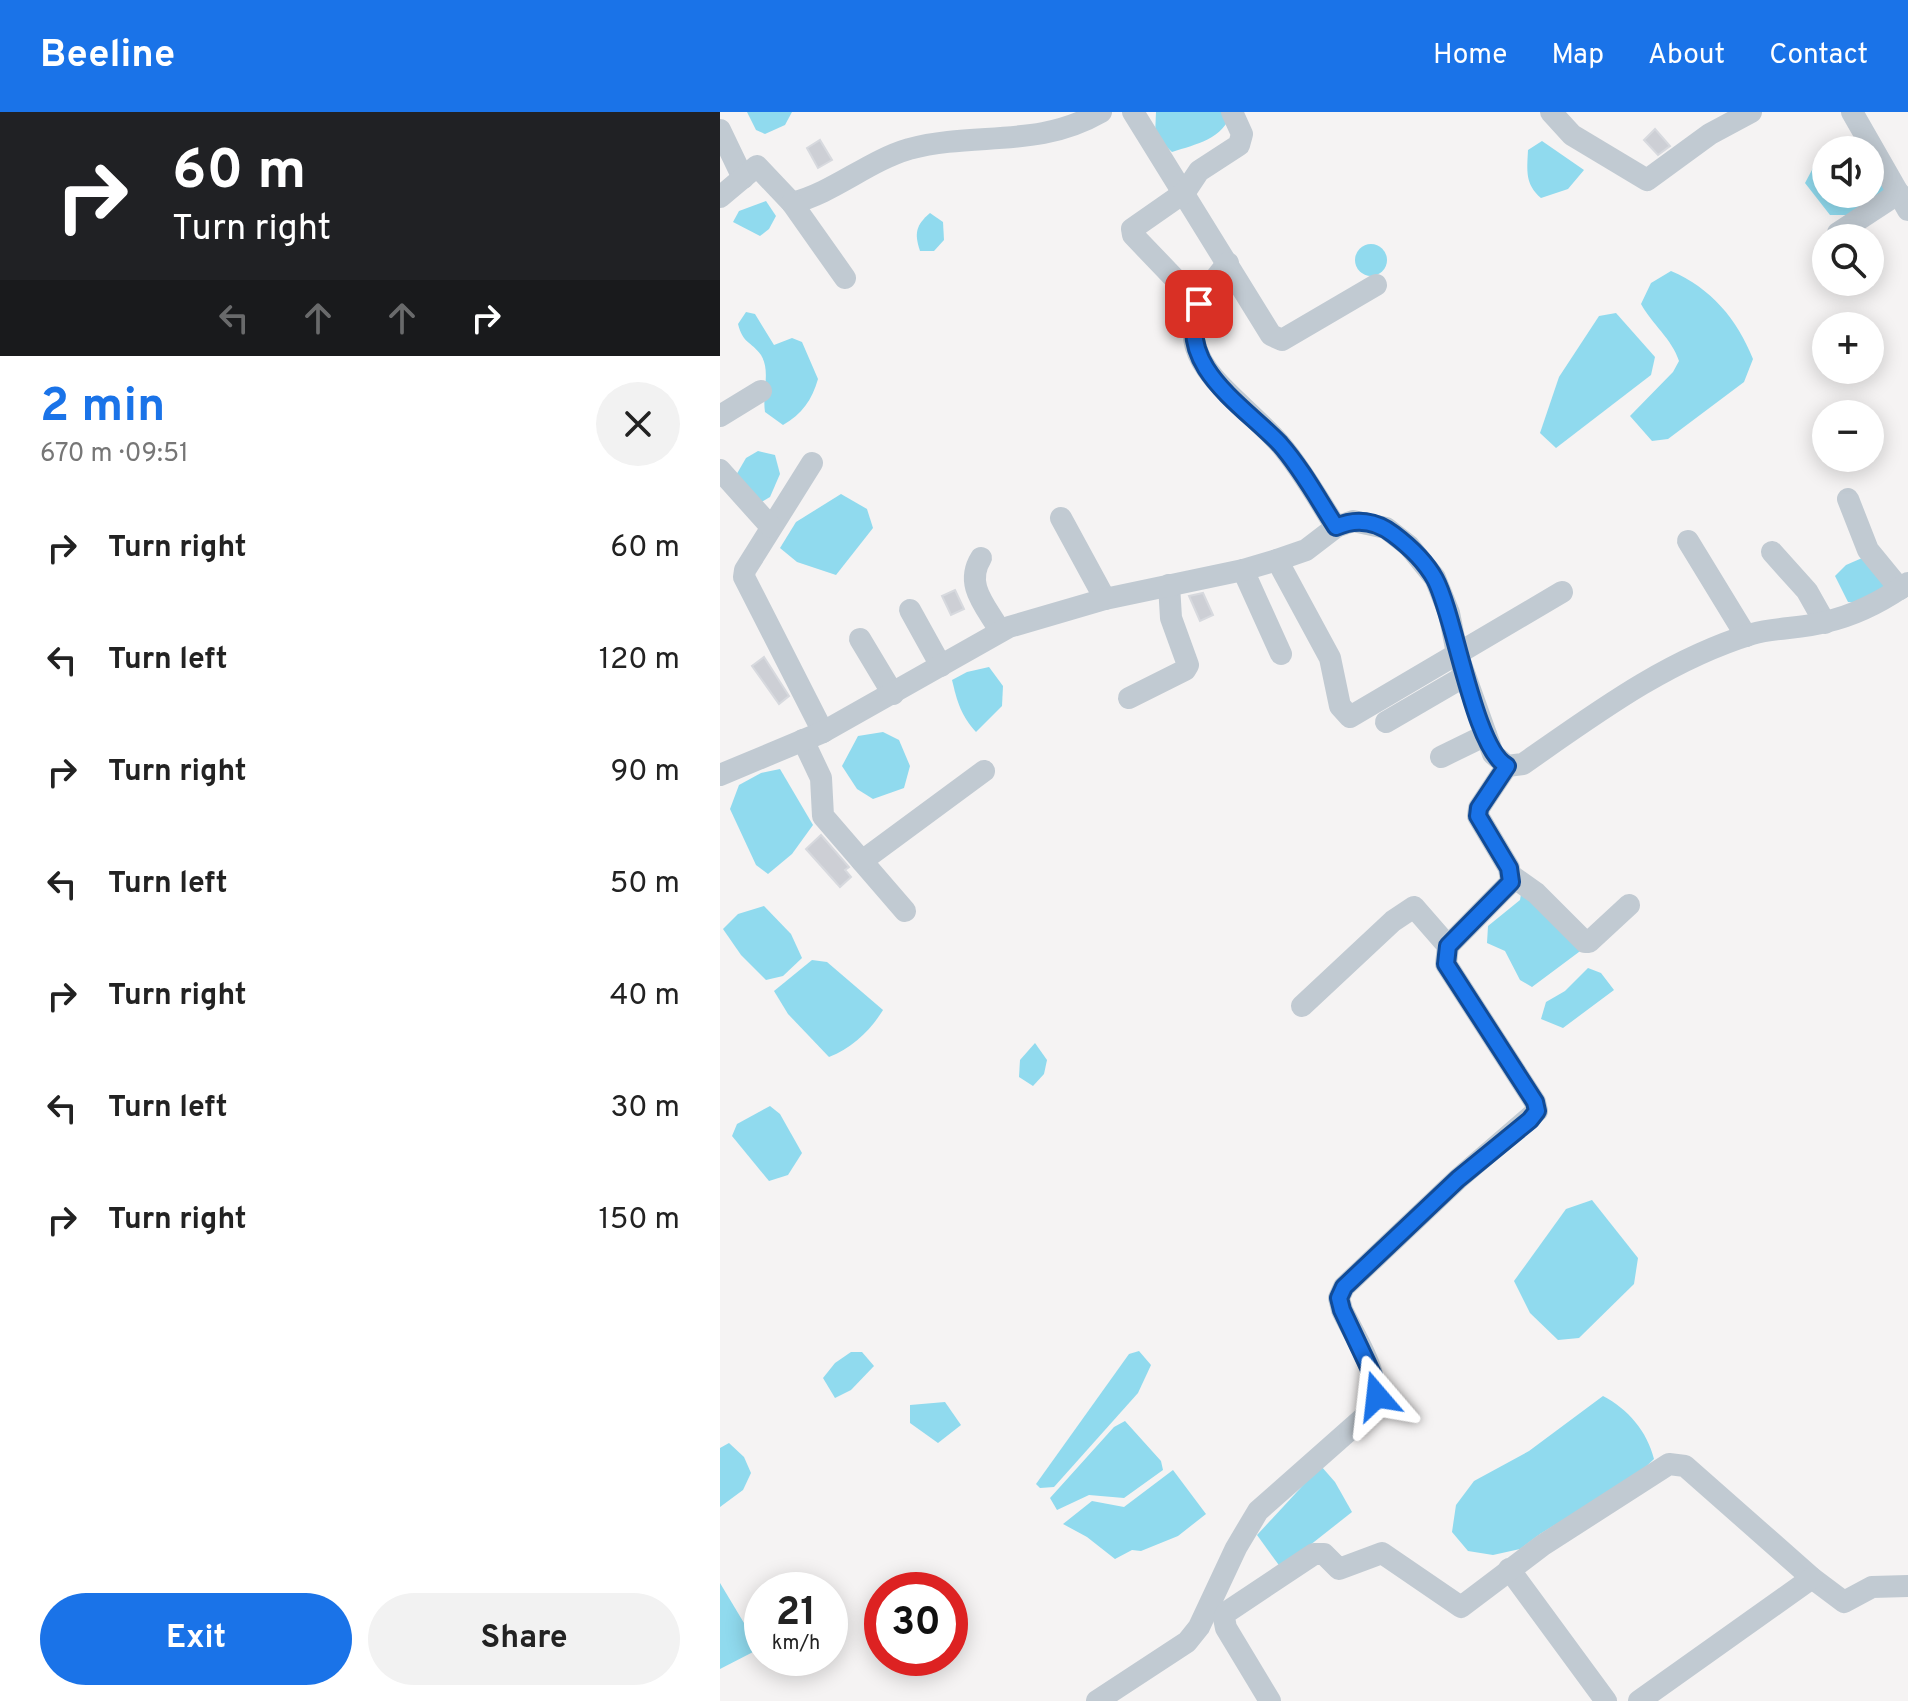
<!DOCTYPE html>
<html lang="en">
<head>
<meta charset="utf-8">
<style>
	body { margin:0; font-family:Overpass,sans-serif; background:#f2f2f2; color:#222; height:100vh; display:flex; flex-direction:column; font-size:30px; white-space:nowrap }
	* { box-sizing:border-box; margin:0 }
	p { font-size:26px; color:#767676 }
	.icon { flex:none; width:44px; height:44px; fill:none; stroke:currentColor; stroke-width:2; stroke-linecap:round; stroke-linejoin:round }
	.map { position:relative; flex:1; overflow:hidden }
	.side { display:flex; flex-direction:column; background:#fff; width:720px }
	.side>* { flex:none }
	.top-card { background:#202124; color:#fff; overflow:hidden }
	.tools { position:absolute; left:1092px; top:24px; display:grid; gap:16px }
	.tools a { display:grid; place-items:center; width:72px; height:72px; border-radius:50%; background:#fff; box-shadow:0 4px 20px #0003; font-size:40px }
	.speed { position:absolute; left:24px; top:1460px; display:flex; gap:16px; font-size:40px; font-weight:700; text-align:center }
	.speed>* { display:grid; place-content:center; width:104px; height:104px; border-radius:50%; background:#fff; box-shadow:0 4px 20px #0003; line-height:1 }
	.speed small { font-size:20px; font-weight:400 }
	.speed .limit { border:12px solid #d22; background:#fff; color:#111 }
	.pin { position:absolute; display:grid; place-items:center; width:68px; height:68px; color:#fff; margin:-34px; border-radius:16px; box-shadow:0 4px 12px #0006 }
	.me { position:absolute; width:88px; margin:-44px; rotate:343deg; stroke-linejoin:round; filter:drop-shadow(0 0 6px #0008) }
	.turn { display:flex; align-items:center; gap:28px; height:168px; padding:0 40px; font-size:36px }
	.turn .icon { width:104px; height:104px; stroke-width:2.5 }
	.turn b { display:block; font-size:56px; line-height:68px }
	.lanes { display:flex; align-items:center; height:76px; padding:0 40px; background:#0003; justify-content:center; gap:40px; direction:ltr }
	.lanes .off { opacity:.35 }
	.round { display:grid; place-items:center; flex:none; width:84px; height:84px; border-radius:42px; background:#f2f2f2 }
	.head { display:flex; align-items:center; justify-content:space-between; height:136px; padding:0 40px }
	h1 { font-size:48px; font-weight:700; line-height:60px; color:#1a73e8 }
	.cta { display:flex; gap:16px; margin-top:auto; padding:16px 40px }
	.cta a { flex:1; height:92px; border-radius:48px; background:#1a73e8; color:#fff; font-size:32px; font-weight:700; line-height:92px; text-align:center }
	.cta a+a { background:#f2f2f2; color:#222 }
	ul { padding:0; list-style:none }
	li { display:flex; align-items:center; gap:24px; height:112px; padding:0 40px }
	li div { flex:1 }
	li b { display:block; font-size:30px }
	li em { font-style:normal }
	header { display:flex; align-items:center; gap:48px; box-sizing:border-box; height:112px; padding:0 40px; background:#1a73e8; color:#fff }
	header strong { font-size:38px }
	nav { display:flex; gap:44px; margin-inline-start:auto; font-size:28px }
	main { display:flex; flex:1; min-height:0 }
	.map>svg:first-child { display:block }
</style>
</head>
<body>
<header>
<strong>Beeline</strong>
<nav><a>Home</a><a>Map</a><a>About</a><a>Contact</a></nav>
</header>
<main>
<section class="side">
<div class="top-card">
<div class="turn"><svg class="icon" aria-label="right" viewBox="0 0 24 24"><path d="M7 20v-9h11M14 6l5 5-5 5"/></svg><div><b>60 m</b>Turn right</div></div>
<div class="lanes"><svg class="icon off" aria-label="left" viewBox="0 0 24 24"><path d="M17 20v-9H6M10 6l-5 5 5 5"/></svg><svg class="icon off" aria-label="ahead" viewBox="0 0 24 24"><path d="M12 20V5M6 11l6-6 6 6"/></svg><svg class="icon off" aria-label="ahead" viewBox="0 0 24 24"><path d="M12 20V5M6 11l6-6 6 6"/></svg><svg class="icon" aria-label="right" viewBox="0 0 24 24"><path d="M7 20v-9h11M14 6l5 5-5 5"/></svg></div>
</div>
<div class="head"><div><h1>2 min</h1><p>670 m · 09:51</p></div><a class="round"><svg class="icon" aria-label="close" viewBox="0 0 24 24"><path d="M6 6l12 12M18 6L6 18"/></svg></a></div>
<ul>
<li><svg class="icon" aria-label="right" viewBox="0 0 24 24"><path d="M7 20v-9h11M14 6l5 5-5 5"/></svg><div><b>Turn right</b></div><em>60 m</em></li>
<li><svg class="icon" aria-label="left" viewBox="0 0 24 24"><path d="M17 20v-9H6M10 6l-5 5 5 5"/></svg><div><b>Turn left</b></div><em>120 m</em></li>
<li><svg class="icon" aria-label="right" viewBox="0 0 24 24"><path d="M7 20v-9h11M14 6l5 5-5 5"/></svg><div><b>Turn right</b></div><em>90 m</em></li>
<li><svg class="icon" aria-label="left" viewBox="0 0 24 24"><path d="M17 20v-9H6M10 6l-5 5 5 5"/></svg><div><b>Turn left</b></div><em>50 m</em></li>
<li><svg class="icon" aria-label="right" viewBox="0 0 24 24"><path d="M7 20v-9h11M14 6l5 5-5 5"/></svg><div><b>Turn right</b></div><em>40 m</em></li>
<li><svg class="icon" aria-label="left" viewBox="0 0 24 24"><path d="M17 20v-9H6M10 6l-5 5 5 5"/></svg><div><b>Turn left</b></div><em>30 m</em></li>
<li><svg class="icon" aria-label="right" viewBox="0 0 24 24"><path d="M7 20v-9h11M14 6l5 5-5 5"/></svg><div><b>Turn right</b></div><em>150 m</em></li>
</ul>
<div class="cta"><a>Exit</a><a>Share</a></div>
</section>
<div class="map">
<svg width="1188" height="1589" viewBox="0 0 1188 1589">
	<rect width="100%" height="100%" fill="#f5f3f3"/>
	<g fill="#90daee">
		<path d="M27,0H72L65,13L45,22L36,18Z"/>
		<path d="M436,0H512C503,27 477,32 452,40L435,24Z"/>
		<path d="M822,29L864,58L848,77L821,86C805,72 807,59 808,38Z"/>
		<path d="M1150,44L1168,76L1138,103H1110L1085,71L1093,56L1106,53V82H1150Z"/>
		<path d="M46,89L56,104L49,117L40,124L13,110L19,99Z"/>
		<path d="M210,101L223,110L224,128L214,139H200C194,121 196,113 210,101Z"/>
		<circle cx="651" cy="148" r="16"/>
		<path d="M951,159C991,176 1017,207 1033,247L1024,270L948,327L932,329L910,304L953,260L959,249C952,227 932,212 921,192L931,171Z"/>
		<path d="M26,200L35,202L54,233L72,226L82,230L98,267C92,288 82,302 63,313L45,300C42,281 51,259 41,243C31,229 23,232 18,212Z"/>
		<path d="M896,201L935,245L931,263L836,336L820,321L839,265L879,204Z"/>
		<path d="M38,339L55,343L60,362L50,385L38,392L15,365L26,346Z"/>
		<path d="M121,382L147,397L153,416L116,463L77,450L60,436L76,410Z"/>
		<path d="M1149,443L1171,469L1142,491L1128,490L1115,464L1126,453Z"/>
		<path d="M269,555L283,574L282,594L256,620C241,604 237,589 232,568L247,560Z"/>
		<path d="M163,620L179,628L190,654L184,676L153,687L137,677L122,654L138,624Z"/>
		<path d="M60,657L93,713L72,742L48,762L36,753L10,697L19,673L41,661Z"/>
		<path d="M802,776L867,834L812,875L800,868L785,839L767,831L768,814L800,788Z"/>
		<path d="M44,794L71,822L82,846L63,864L46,868L21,843L3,817L18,802Z"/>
		<path d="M92,848L107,850L163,898C150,919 132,936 109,945L68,902L54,879Z"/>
		<path d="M868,856L881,861L894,878L843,916L821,907L826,890L845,879Z"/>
		<path d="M315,931L327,948L324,962L313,974L299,965L300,948Z"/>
		<path d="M50,994L60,1002L82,1041L68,1063L49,1069L12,1024L17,1012Z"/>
		<path d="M872,1088L918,1146L914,1172L859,1226L838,1228L810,1201L794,1169L846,1097Z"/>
		<path d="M419,1239L431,1253L418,1281L334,1375L320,1376L316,1372L409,1242Z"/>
		<path d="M131,1240H142L154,1254L131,1278L115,1286L103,1266L115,1251Z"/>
		<path d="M883,1284C908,1297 927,1319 934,1347L917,1363L820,1422L800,1437L773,1443L748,1439L732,1420L736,1393L754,1369L809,1339Z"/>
		<path d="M225,1290L241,1313L218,1331L190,1311V1293Z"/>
		<path d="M405,1309L441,1349L443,1358L404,1386L369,1383L337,1398L330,1386L394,1315Z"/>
		<path d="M9,1331L24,1345L31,1361L23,1378L0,1395V1336Z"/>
		<path d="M601,1354L615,1370L632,1400L561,1456L537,1423Z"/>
		<path d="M453,1358L486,1402L458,1424L421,1439L412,1438L395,1447L367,1425L343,1412L372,1389L404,1395Z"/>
		<path d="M0,1471L24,1511L35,1539L0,1557Z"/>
	</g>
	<g fill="#cdcfd5" stroke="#d7d9de" stroke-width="2">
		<path d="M935,17L950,34L938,43L924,28Z"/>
		<path d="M100,28L112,48L98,56L87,36Z"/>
		<path d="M235,478L244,497L231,503L222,484Z"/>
		<path d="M483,481L493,503L480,509L469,484Z"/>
		<path d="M44,545L69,584L59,592L32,554Z"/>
		<path d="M101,723L129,755L125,758L131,765L120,775L86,737Z"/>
	</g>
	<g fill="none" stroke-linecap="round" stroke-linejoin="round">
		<g stroke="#c1cad2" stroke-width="22">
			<path d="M413,0L551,223L562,228L656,173"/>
			<path d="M831,0L852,23L927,68L990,22L1031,0"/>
			<path d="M1132,0L1188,98"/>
			<path d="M0,18L23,66"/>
			<path d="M0,85L37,54L72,91C113,81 148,49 189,37C256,19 317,37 381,0"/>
			<path d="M72,91L125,166"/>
			<path d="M1118,121L1179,81"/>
			<path d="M508,151C429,241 503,268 561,333C582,358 598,387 616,415"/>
			<path d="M479,192L413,123L412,117L465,80L479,59L519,33L522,22L512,0"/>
			<path d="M0,304L41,279"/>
			<path d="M92,351L25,458L24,465L103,620"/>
			<path d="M0,358L51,415"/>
			<path d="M1128,387L1148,438L1180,477"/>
			<path d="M341,406L385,487"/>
			<path d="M968,429L1026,524"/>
			<path d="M1052,440L1087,479L1105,511"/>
			<path d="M261,446C244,473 266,494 280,519"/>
			<path d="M557,448L610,546L620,594L630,605L842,480"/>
			<path d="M523,458L561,542"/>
			<path d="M190,498L221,554"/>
			<path d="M140,527L173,582"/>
			<path d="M409,586L465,558L468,553L451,506L449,473"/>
			<path d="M666,610L745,564"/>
			<path d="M83,628L101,666L103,704L185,799"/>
			<path d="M721,645L766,623"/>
			<path d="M0,663L103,620L289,515L385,487L523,458L557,448L586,438L616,415L633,409L666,416L689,434L715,466L729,501L737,541L773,642L787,654L803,652C876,601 947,548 1032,522C1056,515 1082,517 1105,510C1136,503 1163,489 1188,471"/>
			<path d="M142,749L264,659"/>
			<path d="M792,764L816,781L865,830H869L909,793"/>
			<path d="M728,834L791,770L789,756L758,704L759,696L787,654"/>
			<path d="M789,1457L886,1589"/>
			<path d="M377,1589L467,1530L479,1515L516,1436L538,1399L650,1300C665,1266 637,1230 622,1198L619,1186L624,1175L738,1067L817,999L815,990L726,852L728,834L694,795L673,809L582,894"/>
			<path d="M550,1589L506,1516L504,1506L507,1500L594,1442H604L619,1457L662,1441L741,1495L823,1433L949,1352L965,1354L1092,1466L1124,1490L1152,1475L1188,1474"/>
			<path d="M919,1589L1092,1466"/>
		</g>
	</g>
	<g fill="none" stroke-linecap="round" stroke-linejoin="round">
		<defs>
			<path id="route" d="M479,192C455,254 523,293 560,332C582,357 598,387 616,415C636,406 656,409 673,422C689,434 705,449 715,467C735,504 754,637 787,654L759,696L758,704L789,756L791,770L728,834L726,852L815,990L817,999L810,1008L738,1067L624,1175L619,1186L622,1198L655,1268L657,1284"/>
		</defs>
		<use href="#route" stroke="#114b97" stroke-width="20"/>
		<use href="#route" stroke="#1a73e8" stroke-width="14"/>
	</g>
</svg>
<div class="tools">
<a><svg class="icon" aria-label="sound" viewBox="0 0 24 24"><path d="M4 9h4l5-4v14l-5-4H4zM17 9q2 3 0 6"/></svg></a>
<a><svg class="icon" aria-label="search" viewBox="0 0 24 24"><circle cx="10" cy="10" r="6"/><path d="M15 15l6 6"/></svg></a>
<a>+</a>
<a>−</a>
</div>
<div class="speed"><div>21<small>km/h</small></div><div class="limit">30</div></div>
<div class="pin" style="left:479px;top:192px;background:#d93025"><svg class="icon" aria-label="arrive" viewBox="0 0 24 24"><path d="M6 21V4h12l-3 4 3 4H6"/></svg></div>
<svg class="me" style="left:657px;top:1284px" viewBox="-20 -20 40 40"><path d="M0-17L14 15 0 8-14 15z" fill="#1a73e8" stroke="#fff" stroke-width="4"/></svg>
</div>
</main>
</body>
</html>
